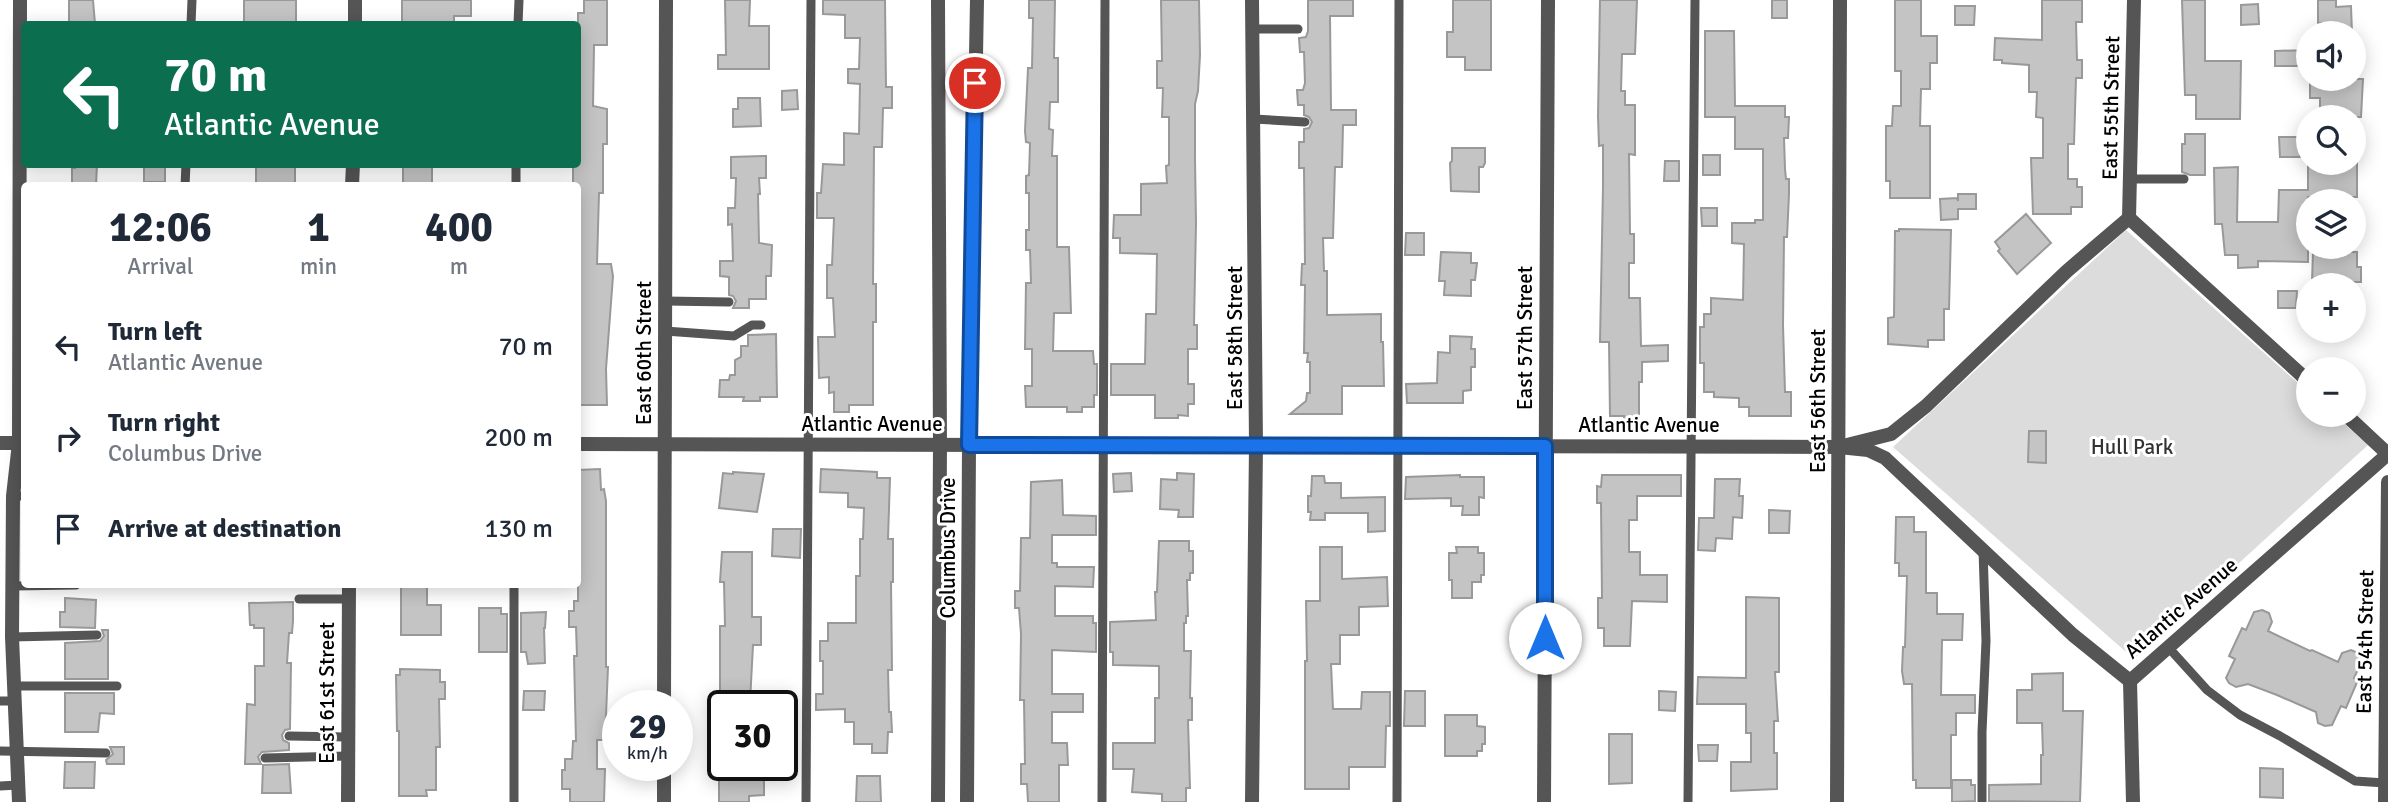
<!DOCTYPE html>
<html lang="en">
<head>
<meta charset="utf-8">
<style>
	body { margin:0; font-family:Signika,sans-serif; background:#f6f6f7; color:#1f2937; height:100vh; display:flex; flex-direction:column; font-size:26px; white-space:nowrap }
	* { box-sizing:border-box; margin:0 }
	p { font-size:23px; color:#747a83 }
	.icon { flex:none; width:38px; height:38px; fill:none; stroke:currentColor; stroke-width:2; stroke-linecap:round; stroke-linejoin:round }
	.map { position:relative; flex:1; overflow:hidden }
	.side { position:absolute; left:21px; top:182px; width:560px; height:406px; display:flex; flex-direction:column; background:#fff; border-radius:7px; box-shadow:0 4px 18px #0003 }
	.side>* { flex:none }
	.guide { position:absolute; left:21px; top:21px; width:560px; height:147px; border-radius:7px; box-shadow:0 4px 18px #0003; background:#0b6e4f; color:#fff; overflow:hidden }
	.tools { position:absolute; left:2296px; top:21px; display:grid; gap:14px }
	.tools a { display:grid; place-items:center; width:70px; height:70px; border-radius:50%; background:#fff; box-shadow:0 4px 18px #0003; font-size:35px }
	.speed { position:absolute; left:602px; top:690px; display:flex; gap:14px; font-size:35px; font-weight:700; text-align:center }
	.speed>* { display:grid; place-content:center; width:91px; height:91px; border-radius:50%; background:#fff; box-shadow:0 4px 18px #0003; line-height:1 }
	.speed small { font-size:18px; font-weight:400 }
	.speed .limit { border:4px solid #111; border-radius:10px; background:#fff; color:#111 }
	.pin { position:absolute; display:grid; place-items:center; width:60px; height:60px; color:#fff; margin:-30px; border:4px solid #fff; border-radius:50%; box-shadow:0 2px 7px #0007 }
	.me { position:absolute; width:77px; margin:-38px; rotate:0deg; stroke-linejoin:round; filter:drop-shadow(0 0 5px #0008) }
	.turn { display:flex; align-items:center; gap:24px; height:147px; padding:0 28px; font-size:32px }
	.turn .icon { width:91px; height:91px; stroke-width:2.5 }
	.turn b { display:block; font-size:49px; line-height:60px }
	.eta { display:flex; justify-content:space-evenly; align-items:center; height:119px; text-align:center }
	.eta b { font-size:42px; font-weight:800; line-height:49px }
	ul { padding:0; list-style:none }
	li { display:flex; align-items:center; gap:21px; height:91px; padding:0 28px }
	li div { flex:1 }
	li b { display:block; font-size:26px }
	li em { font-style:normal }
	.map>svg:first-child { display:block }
</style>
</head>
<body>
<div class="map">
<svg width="2388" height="802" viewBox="0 0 2388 802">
	<rect width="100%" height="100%" fill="#fff"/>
	<path fill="#dcdcdc" d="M2126,230L2308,392V415H2334L2368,445L2134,659L1893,447Z"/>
	<g fill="#c4c4c4" stroke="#999" stroke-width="2">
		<path d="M69,0H93L95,24H69Z"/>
		<rect x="244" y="0" width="52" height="24"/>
		<path d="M402,0H471V16H454V24H402Z"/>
		<path d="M584,0H607V45H594L593,106L607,109V144H603V193H599L597,264H611L613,276L606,369L607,405H578V186H573V164H578V13H584Z"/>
		<path d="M725,0H750L749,26H769V69H718V55H726Z"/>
		<path d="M823,0H885L886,87H892V108H883L882,147H874L873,284H876V322H873V405H849V412H834V392L829,393V377L819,378L818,337H835L833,298H827V265H832L834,218H817V193H821L823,164L844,165V133L859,134L860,84L848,83V69H859L860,38H845V15L823,14Z"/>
		<path d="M1029,0H1055L1054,58H1058V102H1050L1049,129L1053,130L1052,156H1057V247H1069L1071,313H1054L1053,351H1093L1094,364H1097V395H1094V407H1082V412H1067V407H1026L1025,386H1032V349H1025L1026,283H1031L1030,250H1026V230H1029V193H1026V176L1029,175L1030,143L1026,142L1025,131L1028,68H1032L1033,18H1029Z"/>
		<path d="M1161,0H1199L1200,55L1198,91L1195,104V159L1196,223L1194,325H1197V349H1188V384H1194V404H1188V416L1178,415V418H1155V395H1111V364H1145L1146,314H1156L1157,254L1120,253V238H1113L1114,215H1141V184L1167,183L1166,166L1169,165V117H1162L1163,88H1157V61H1162Z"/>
		<path d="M1308,0H1353V16H1330L1331,110H1356V125H1343L1342,167H1335L1333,238H1323L1324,271H1327V315L1381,314V342H1383L1384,386H1342V414H1290L1306,401L1307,393H1310V362H1307L1308,353H1304L1305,285H1301L1302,264H1305L1304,168H1299V142H1304V129L1309,128L1312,122L1309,117L1304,115V105H1298L1297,90H1303L1305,83L1304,52H1300L1299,38L1306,37L1308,31Z"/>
		<path d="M1453,0H1491V70H1465V57H1447V32H1453Z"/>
		<path d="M1600,0H1637L1635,54H1622L1621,91H1625V105H1635V155L1629,154L1630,234H1634V263H1629V298H1640L1641,346L1668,345V361L1642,362V382H1639V420H1624V416H1610L1609,342H1600L1603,187V145L1599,146L1598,116Z"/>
		<rect x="1772" y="0" width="15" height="18"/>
		<path d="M1895,0H1921V36H1937V63H1930V89H1921L1920,126H1930V198H1890V181H1886V126H1892L1893,106H1901V71H1895Z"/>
		<path d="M2042,0H2082V22H2076L2077,60H2082V78H2076L2074,144H2068V179H2077V187H2082V207H2071V214H2033L2031,158H2043V118L2036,117L2037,92H2029V65L2002,63V60H1994L1995,38L2042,40Z"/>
		<path d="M2182,0H2205V61H2241L2240,119H2196V95H2185Z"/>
		<path d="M2318,0H2336V7L2351,6L2352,33H2337L2336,23H2318Z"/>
		<path d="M2258,4L2259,24L2241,25V5Z"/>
		<path d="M1955,6H1975L1974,25H1955Z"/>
		<path d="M1705,31H1734L1735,106H1785V117H1789L1788,138H1784L1785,169L1786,179H1789V194L1787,237H1784L1783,325L1785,392H1791V416H1749V407H1739V398L1714,397V392H1704V363H1700V327H1704V314H1711V298L1743,300L1744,244L1732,243V223H1755V220H1763V149H1735V117H1705Z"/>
		<path d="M2308,50V66H2275V51Z"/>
		<path d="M2310,79H2363L2361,117H2320V98H2310Z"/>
		<path d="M797,90L798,109L782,110V91Z"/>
		<path d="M738,98H760L761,126L733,127V109H738Z"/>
		<path d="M2185,134H2205V175H2190L2182,172V144H2185Z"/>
		<path d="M2279,137H2300V157H2280Z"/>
		<path d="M1452,148H1485V163L1483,167H1479V192L1451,191L1450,163L1452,161Z"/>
		<rect x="1703" y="155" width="17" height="20"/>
		<path d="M766,156V178H759L760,194H758L759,243L772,245L771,276H766V299H749V308H733L736,301L733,296L729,295V277L720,276V261H733L732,224L728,225V208H735L736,178H731V157Z"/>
		<path d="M1665,161H1679V181H1664Z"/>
		<path d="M2308,163H2357V197H2308V262L2258,261V267L2238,268V255H2225L2222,224H2215L2214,168L2238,167L2237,222H2278L2279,190H2308Z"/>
		<path d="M75,164H97L96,186H72V168H75Z"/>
		<rect x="144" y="164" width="21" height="18"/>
		<path d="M256,164H295V186L256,184Z"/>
		<rect x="403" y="164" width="29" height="22"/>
		<path d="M1958,194H1976V209H1958V219L1941,220L1940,199L1957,198L1958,201Z"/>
		<path d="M1701,208H1717V226H1702Z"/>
		<path d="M2026,214L2051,243L2017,274L1998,251L2000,249L1995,242Z"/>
		<path d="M1899,229L1951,230L1949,309H1944V340H1928V347L1888,344V318L1894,317L1895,231H1899Z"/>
		<path d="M1406,233H1424V255H1405Z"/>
		<path d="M1441,252L1471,253V263H1477L1475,280H1471V296L1444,295L1445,281H1439Z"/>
		<path d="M2313,252H2357V267H2361V282H2312Z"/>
		<path d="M2278,291H2297L2296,308H2278Z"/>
		<path d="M776,334L777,397H760V401H743L744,397H719L720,380H729L730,375H735V360L741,357V346H748V335Z"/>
		<path d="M1450,336L1472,337L1471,349H1475V367H1471V390L1463,391V403H1407L1406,384L1437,383L1438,352L1450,353Z"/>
		<path d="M2029,431H2046V463L2028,462Z"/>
		<path d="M600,469L601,490L604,489L606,501V667H608L605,740H597V769H605L604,802H570V789H562V770H565V759H572L573,741H576L574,656H577L576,627H569V611H574V601H578V470Z"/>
		<path d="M821,469L877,472V478H890L888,539H893V582H891L892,670H888L889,712H891L892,732H888L887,753H872V744H854V722H845V709L816,710V694H823V661H820V641H828V623H856V576H860V539H863L864,508L848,507V493L820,492Z"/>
		<path d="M733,472L764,474L757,512L719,508L723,473L733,474Z"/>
		<path d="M1131,473L1132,491L1114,492L1113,474Z"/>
		<path d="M1177,473L1194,474L1193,517H1178L1179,510L1160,509L1161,479L1177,480Z"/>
		<path d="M1460,475V477H1484V498L1479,497V515H1462L1463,506H1451V498L1405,499L1406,477Z"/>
		<path d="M1602,475H1681V496H1637V520H1629V552H1640V575H1667V602L1632,601L1630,646H1604V628H1598V598H1602L1601,503H1597V486L1601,487Z"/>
		<path d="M1312,476H1324L1325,483H1341V498L1385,497V531L1368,532V513H1325V520H1310L1311,512H1308V496H1311Z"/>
		<path d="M1715,479H1740L1739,496H1743L1742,518L1733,517L1732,539L1716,538L1715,551L1698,550L1699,518H1714Z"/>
		<path d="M1062,480L1063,515L1096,516V535H1052V563H1057V567H1094L1093,587L1055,586V616H1093V623H1096V652L1052,650V694H1083V712H1052V743H1067L1068,765H1059V802H1028L1027,784H1021V764H1025L1024,700H1020L1021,634L1019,608H1015V591H1020L1021,538H1030L1031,482Z"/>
		<path d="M1769,510L1790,511L1789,533H1769Z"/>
		<path d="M1896,517H1914V532H1926V593H1937V614H1963L1962,640H1942L1941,695H1975V713H1956V735H1951V788H1916V780H1913L1912,684H1904L1902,671L1903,647H1905L1907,576H1899V563H1895Z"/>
		<path d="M773,529H801L800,558L772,556Z"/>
		<path d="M1159,541H1189V551H1193V573H1190V580H1187L1188,616H1186V623H1184V651H1191L1190,698H1192V720H1188L1190,788H1186V802H1162V794L1132,792L1134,769H1113V743H1155V698H1159V666L1113,665V652H1110V622L1156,620L1155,592H1157Z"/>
		<path d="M1320,547H1342V579L1387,577L1388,606L1359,607V635H1340V664H1331L1333,709H1361L1362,692H1390V726H1386L1385,767H1349V789H1305V661H1307L1306,601H1320Z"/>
		<path d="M1456,547H1478V553H1484V575H1481V582H1472V598H1452V580H1449V553H1457Z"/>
		<path d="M722,552H752V617H761V645H753L750,702L720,701V626H725L724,582H720Z"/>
		<path d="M401,584H427V605H441V635H401Z"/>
		<path d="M1746,597L1779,598V672H1775L1778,721H1774V753H1777V789L1731,791V762H1751V733H1746V704H1697L1698,677L1746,678Z"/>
		<path d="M65,598L96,600L95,628L60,627V612H65Z"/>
		<path d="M293,602V621L292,633H289L287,663H291L290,729L285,730L282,735L283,740L289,743V750L262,752L258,757L261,764H245L247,704L255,705V666H264V628H254V625H250L249,603Z"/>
		<path d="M479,608H501V614H507V652H479Z"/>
		<path d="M2262,610L2269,613L2272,622L2268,631L2310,651L2312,650L2338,662L2342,653L2351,650L2358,653L2361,663L2354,678L2358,680L2346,708L2341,706L2332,725L2325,726L2318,723L2316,712L2277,695L2248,684L2236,687L2229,683L2226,678L2235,659L2229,656L2242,628L2246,630L2254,612Z"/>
		<path d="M546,612L545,628H544L545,663L528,664L526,652H521V613Z"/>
		<path d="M102,630H108V679H65V643L100,641L104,636Z"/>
		<path d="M400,669L440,670V682H445V699H439L440,747H436V790H426L427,796H399V731H397L396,675H400Z"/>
		<path d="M2063,673V711H2083L2080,802L1989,801V785L2041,784V755H2043L2042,723H2017V690H2032V674Z"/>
		<path d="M524,691H545L544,710H523Z"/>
		<path d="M1405,691H1425V726H1404Z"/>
		<path d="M1659,691L1676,692L1675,711L1659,710Z"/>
		<path d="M65,693H114V714L100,713L98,732H65Z"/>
		<path d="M1445,715H1477V726L1485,727V744H1482V751H1477V756H1445Z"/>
		<path d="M1609,734H1632V783L1609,784Z"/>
		<path d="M1698,745H1718L1717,761H1699Z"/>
		<path d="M110,747H124V764H107L106,760L113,754Z"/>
		<path d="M65,762H95L94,788H64Z"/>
		<path d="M289,764L291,793H262L263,765Z"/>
		<path d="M2260,768L2283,769V798L2260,797Z"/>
		<path d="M719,769H764V795L749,796V802H719Z"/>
		<path d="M857,776H880L881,802H856Z"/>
		<path d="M1952,780H1971V785H1975V801L1952,802Z"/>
	</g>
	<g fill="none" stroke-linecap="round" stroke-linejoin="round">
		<g stroke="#555" stroke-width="9">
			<path d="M191,24L192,0"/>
			<path d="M518,24L519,0"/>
			<path d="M1253,29H1298"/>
			<path d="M1254,119L1305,122"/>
			<path d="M2130,179H2184"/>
			<path d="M185,186L186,164"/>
			<path d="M516,186V164"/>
			<path d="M665,301L729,302"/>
			<path d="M665,331L734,336L752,325H761"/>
			<path d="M13,496H24"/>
			<path d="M514,584V802"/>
			<path d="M14,586L76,585"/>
			<path d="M299,599H348"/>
			<path d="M12,637L97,635"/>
			<path d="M2168,647L2207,690L2240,715L2280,736L2355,781L2385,783"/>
			<path d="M14,686H117"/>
			<path d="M0,701H14"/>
			<path d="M289,736L348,737"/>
			<path d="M0,751L106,753"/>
			<path d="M265,758L348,756"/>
			<path d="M0,786L18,785"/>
			<path d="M806,802L811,0"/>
			<path d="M1102,802L1105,0"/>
			<path d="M1397,802L1399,0"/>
			<path d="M1688,802L1695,0"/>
			<path d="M1982,802V732L1986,641L1983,550"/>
		</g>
		<g stroke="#555" stroke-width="14">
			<path d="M355,24V0"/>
			<path d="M352,186L353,164"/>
			<path d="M2129,218L2308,381"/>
			<path d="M2129,218L2134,0"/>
			<path d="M2346,415L2388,454"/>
			<path d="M0,443H24"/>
			<path d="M578,444L1839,447L1868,450L1885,458L2073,635L2130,681"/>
			<path d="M1847,445L1891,434L1926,406L2067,271L2129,218"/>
			<path d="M2130,681L2388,454"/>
			<path d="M2130,681L2133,802"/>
			<path d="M664,705L666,0"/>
			<path d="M19,802L12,637L13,496L19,443L20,0"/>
			<path d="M348,802L349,584"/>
			<path d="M664,802V765"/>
			<path d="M1252,802L1256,445L1252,0"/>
			<path d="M1544,802L1548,0"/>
			<path d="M1837,802L1840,0"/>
			<path d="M2385,802L2388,482"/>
		</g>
		<g stroke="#555" stroke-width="14">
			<path d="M938,802L940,445L938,0"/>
			<path d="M967,802L969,445L977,0"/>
		</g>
	</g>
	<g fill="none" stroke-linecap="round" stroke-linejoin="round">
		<defs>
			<path id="route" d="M975,83L969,445L1545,446V638"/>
		</defs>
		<use href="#route" stroke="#114b97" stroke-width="18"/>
		<use href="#route" stroke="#1a73e8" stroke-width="12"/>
	</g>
	<g text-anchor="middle" stroke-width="6" stroke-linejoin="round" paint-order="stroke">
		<g font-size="21" fill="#000" stroke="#fff">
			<text transform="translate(2111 108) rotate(-89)" y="7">East 55th Street</text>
			<text transform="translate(1235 338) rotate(-90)" y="7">East 58th Street</text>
			<text transform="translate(1525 338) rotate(-90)" y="7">East 57th Street</text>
			<text transform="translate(644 353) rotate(-90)" y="7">East 60th Street</text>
			<text transform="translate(1818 401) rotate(-90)" y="7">East 56th Street</text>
			<text x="872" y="431">Atlantic Avenue</text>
			<text x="1649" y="432">Atlantic Avenue</text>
			<text transform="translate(948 548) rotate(-90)" y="7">Columbus Drive</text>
			<text transform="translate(2181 608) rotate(-41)" y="7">Atlantic Avenue</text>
			<text transform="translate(2365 642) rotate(-89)" y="7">East 54th Street</text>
			<text transform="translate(327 693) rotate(-90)" y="7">East 61st Street</text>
		</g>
		<g font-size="21" fill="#333" stroke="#fff">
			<text x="2132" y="454">Hull Park</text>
		</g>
	</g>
</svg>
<div class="tools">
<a><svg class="icon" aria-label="sound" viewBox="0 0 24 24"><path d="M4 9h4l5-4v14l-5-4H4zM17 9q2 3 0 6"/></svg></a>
<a><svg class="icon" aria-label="search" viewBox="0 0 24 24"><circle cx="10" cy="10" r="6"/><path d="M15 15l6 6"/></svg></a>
<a><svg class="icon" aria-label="layers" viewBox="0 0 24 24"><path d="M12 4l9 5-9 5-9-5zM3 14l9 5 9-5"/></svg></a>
<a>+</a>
<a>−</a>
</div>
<div class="speed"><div>29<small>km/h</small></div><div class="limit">30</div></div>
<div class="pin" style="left:975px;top:83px;background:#d93025"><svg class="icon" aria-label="arrive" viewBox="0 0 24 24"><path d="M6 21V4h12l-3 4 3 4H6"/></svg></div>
<svg class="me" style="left:1545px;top:638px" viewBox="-20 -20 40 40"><circle r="19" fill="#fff"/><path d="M0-13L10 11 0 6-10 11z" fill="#1a73e8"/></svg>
<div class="guide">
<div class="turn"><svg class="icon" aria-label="left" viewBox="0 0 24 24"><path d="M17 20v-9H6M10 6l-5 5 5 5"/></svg><div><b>70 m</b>Atlantic Avenue</div></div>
</div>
<section class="side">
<div class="eta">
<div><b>12:06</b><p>Arrival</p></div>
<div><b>1</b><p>min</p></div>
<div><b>400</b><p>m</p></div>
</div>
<ul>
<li><svg class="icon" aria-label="left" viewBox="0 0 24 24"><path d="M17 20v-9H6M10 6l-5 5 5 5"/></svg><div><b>Turn left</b><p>Atlantic Avenue</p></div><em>70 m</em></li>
<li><svg class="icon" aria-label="right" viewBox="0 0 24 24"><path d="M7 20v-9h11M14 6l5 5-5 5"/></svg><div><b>Turn right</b><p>Columbus Drive</p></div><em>200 m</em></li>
<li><svg class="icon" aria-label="arrive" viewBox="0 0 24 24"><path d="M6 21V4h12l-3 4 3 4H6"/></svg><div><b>Arrive at destination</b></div><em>130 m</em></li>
</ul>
</section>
</div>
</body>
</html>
